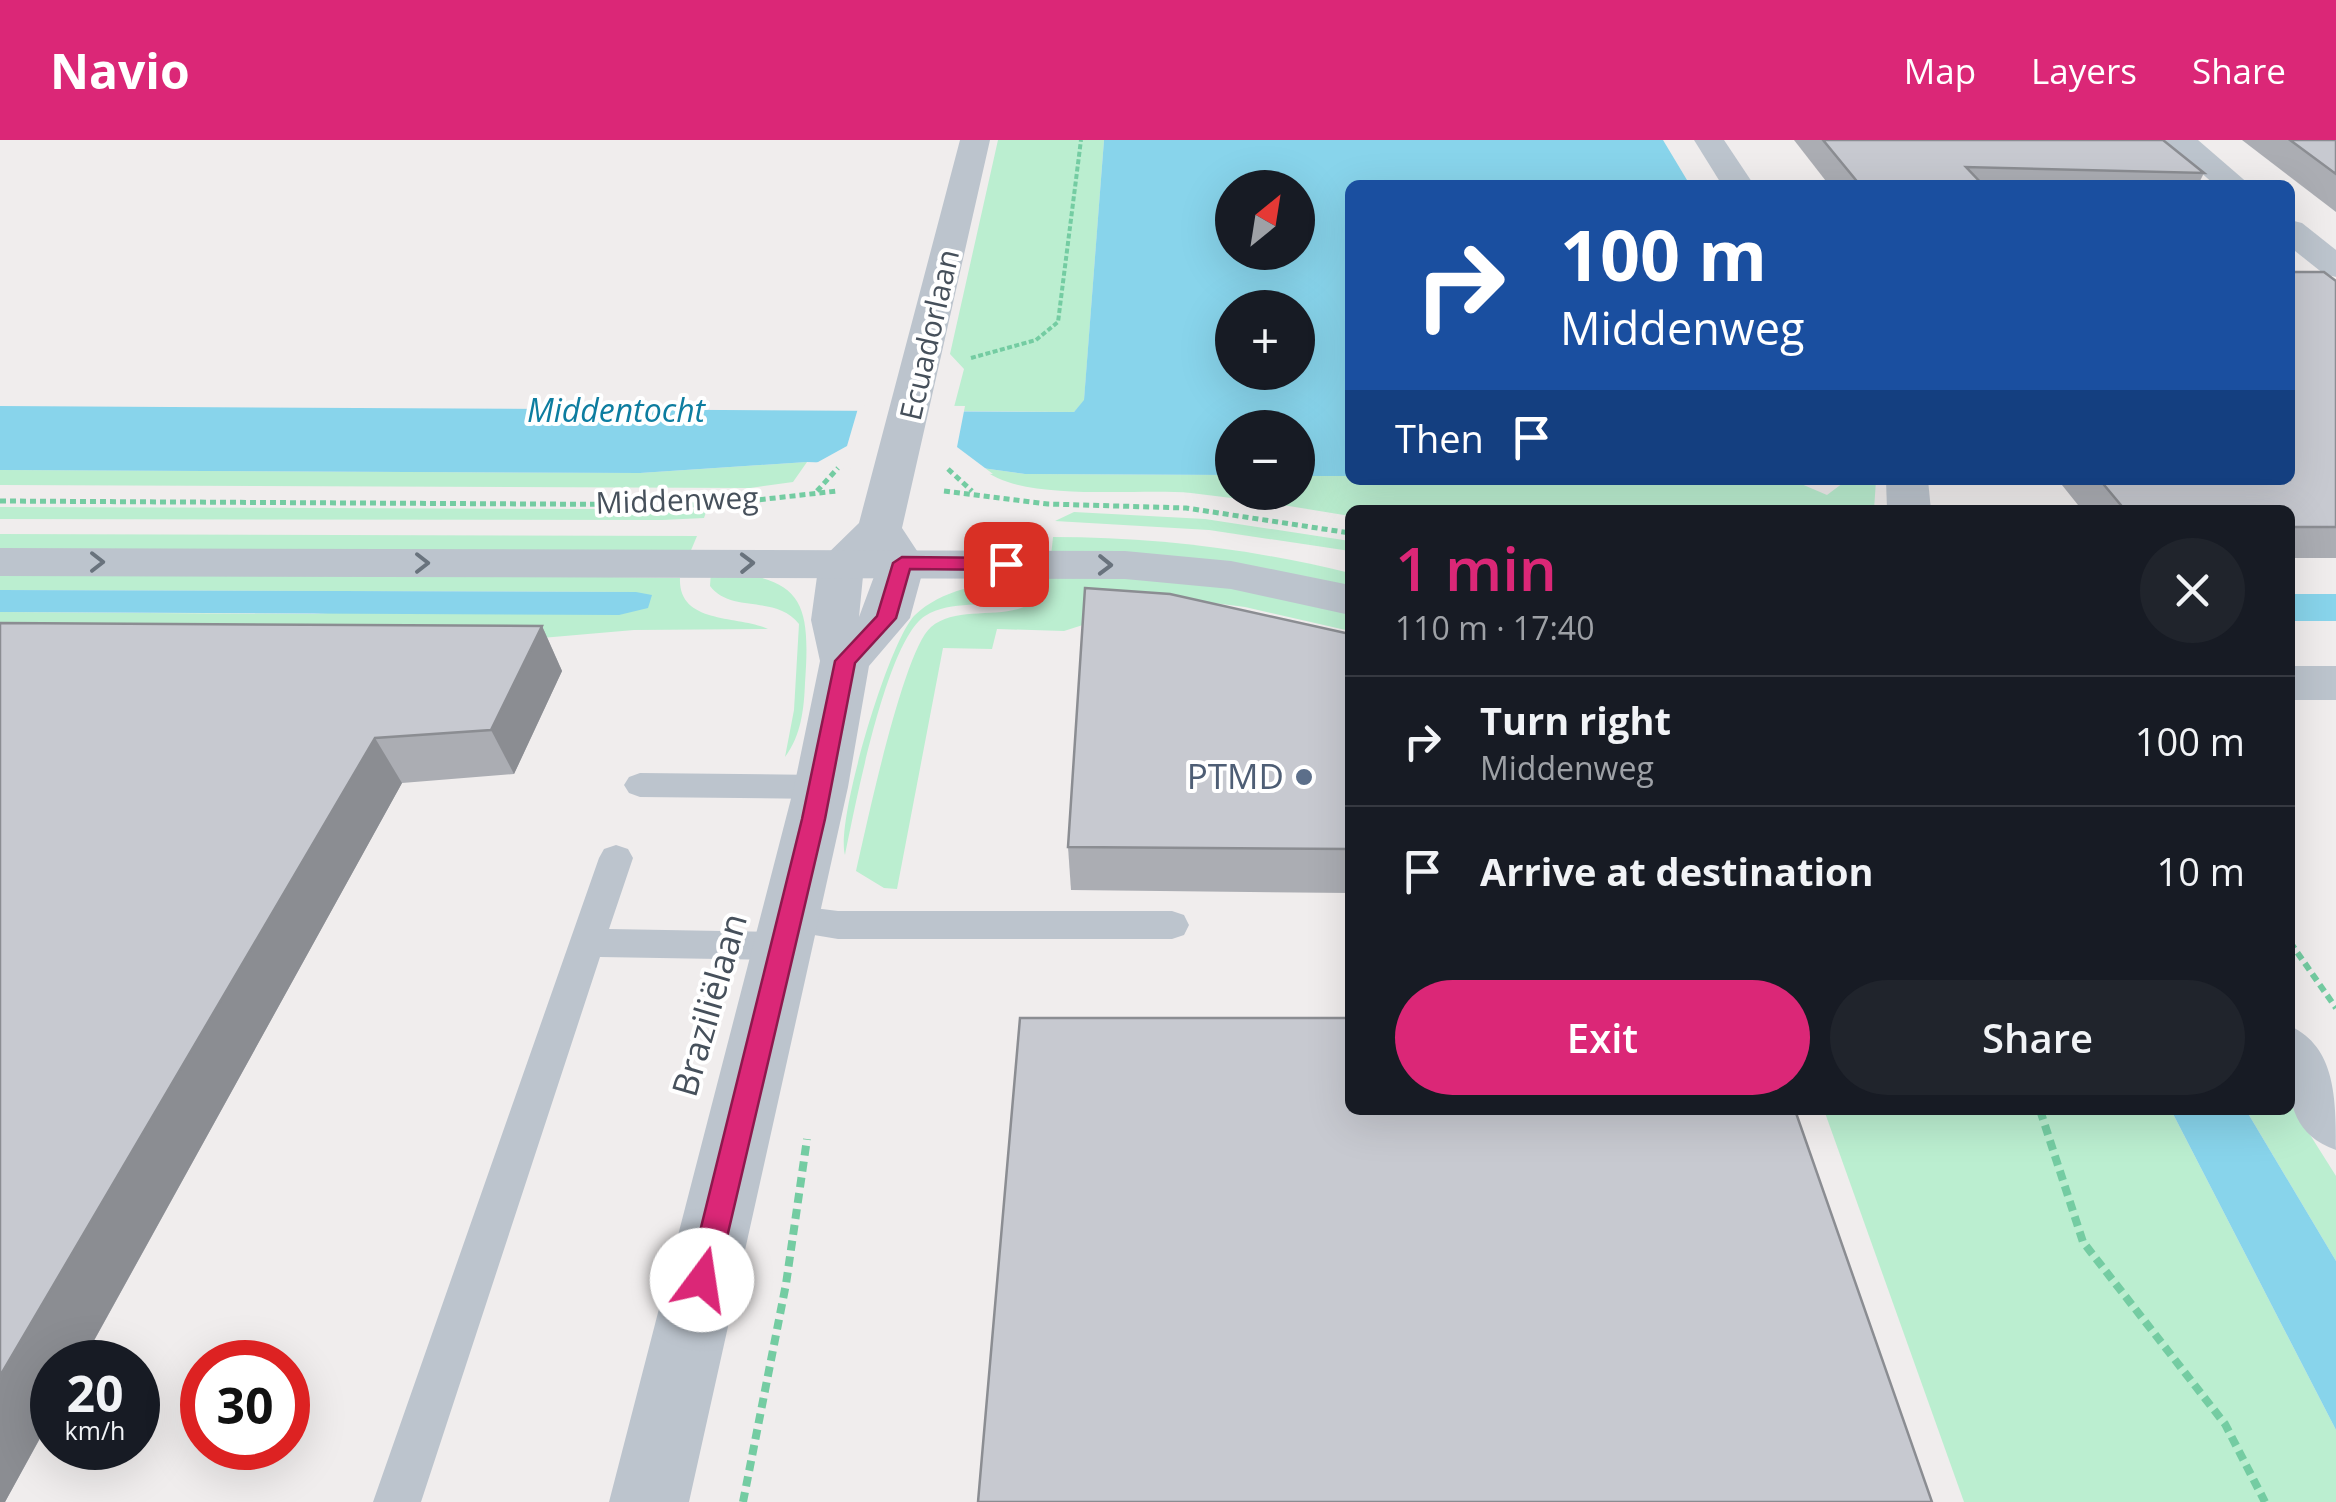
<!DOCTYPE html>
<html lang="en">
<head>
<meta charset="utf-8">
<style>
	body { margin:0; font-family:"Open Sans",sans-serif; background:#20242c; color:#f1f3f6; height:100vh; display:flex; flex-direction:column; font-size:38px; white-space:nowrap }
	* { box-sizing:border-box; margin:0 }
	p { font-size:32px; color:#9ea1a6 }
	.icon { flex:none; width:55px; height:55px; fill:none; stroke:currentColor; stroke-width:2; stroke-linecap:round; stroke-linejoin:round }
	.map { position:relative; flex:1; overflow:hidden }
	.panel { position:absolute; left:1345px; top:365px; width:950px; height:610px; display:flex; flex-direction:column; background:#171b24; border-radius:15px; box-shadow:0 10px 40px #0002 }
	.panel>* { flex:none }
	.banner { position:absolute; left:1345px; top:40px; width:950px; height:305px; border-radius:15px; box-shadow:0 10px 40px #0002; background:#1a4fa0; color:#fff; overflow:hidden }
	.needle { width:65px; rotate:30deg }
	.buttons { position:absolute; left:1215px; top:30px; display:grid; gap:20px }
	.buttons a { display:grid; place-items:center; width:100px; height:100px; border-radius:50%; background:#171b24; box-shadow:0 10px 40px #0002; font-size:50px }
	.speed { position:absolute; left:30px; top:1200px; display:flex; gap:20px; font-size:50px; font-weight:700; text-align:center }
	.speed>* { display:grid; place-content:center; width:130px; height:130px; border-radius:50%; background:#171b24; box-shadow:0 10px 40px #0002; line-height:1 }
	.speed small { font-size:25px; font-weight:400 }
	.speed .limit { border:15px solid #d22; background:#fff; color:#111 }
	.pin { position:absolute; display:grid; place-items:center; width:85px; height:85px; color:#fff; margin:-42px; border-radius:20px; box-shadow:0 5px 15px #0006 }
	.me { position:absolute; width:110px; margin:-55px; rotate:14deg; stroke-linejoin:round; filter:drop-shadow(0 0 8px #0008) }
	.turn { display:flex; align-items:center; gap:35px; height:210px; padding:0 50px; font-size:45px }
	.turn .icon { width:130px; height:130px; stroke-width:2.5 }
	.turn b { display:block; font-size:70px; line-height:85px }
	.then { display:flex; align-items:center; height:95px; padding:0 50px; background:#0003; gap:20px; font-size:38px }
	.round { display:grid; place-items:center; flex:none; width:105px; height:105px; border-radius:52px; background:#20242c }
	.head { display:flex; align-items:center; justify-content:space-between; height:170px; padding:0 50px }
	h1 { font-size:60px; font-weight:600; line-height:75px; color:#db2777 }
	.button { display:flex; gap:20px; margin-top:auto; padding:20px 50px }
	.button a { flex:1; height:115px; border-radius:60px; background:#db2777; color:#fff; font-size:40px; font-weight:600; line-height:115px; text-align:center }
	.button a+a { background:#20242c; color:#f1f3f6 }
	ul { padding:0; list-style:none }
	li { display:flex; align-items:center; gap:30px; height:130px; padding:0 50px; border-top:2px solid #363941 }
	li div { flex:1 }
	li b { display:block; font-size:38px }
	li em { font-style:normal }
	header { display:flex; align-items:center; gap:60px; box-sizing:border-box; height:140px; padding:0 50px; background:#db2777; color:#fff }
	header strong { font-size:48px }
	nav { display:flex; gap:55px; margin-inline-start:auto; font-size:35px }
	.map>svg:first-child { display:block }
</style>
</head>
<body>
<header>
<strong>Navio</strong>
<nav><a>Map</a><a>Layers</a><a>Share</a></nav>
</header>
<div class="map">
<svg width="2336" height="1362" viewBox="0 0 2336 1362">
	<rect width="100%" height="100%" fill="#f0eded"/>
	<g fill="#bbeed0">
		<path d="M998,0H1104L1084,261L1074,272L953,271L964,229L950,214Z"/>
		<path d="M807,322L793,342L750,348L0,345V330L640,333Z"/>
		<path d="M982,328L1025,334L1232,335V352H1298V336H1350V340H1792L1827,355L1847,340H1876L1874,370H1350V376C1297,367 1244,359 1191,353C1138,348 1019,363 982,328Z"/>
		<path d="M0,367L610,369H707L704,378L662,380L0,379Z"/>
		<path d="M1074,372L1205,379L1350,401V411L1209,390L1055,381Z"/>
		<path d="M0,394L697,396L689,415L0,413Z"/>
		<path d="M1053,397C1153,397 1253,409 1350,433V450L1051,416Z"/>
		<path d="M0,428L680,438C678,485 739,475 768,489L634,490L530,499H0V472L314,474L636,452L0,450Z"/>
		<path d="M711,431C802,436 811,459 805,543C804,569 801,596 785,617L794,570L799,484C776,454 731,474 710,446Z"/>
		<path d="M1050,435L1172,437L1350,469V491L1245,467L1183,459L1085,473L1089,483L1064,491L997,489L992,509L943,508L897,749L884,748L856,731C866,688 903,511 931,487C965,458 1036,494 1050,435Z"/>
		<path d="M1031,438L1015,458C986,469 952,459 925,476C886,501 855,667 845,715C835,681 889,500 915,475C945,447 991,442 1031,438Z"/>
		<path d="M2290,963L2336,1036V1121L2246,970H2290Z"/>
		<path d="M1824,970H2171L2336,1290V1362H1964Z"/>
	</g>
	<g fill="#88d4eb" fill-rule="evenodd">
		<path d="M1104,0H1663L1690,45H1350V336H1298V288H1232V335L1025,334L982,328L807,322L640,333L0,330V266L1074,272L1084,260ZM1232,48H1298V112H1232ZM1232,168H1298V232H1232Z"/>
		<path d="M0,450L636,452L652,455L648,468L619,475L0,472Z"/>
		<rect x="2290" y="454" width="46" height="27"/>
		<path d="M2171,970H2246L2336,1121V1290Z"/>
	</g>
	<path fill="#f0eded" d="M859,265L965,266L957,307L993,334L809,327L847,306Z"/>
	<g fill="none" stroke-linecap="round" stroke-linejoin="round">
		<path stroke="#74cca2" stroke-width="4" stroke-dasharray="5 2.5" stroke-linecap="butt" d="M971,218L1036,200L1058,182L1081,0"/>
		<g stroke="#74cca2" stroke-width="5" stroke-dasharray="6 4" stroke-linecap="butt">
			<path d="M948,329L972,351"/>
			<path d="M817,351L838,328"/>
			<path d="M944,351L1048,364L1186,368L1350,393"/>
			<path d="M0,361L713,365L837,351"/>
		</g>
		<path stroke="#74cca2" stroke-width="6" stroke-dasharray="8 5" stroke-linecap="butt" d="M2290,802L2336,868"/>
		<g stroke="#74cca2" stroke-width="8" stroke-dasharray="10 6" stroke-linecap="butt">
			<path d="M2040,970L2083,1102L2225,1284L2265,1362"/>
			<path d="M743,1362L786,1144L807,999"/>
		</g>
		<g fill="#bcc4cd" fill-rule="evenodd">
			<path d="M640,633L821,635L832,639L837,647L832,655L821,659L640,657L629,653L624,645L629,637Z"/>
			<path d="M616,705L628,709L633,718L609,789L783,792L795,796L801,806L795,816L783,820L600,817L421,1362H373L599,718L604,709Z"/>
			<path d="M790,765L838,771H1172L1184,775L1189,785L1184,795L1172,799H838L778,789L773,779L778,769Z"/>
		</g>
		<g fill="#bcc4cd" fill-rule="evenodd">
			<path d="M960,0H990L902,388L925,423L910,478L869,526L848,647L689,1362H609L794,647L820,521L811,480L819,422L859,383ZM875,416L879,423L859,477L864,426Z"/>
			<path d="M2164,0H2198L2250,45H2215Z"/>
			<path d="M2290,80L2302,83L2336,110V137L2324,134L2290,107Z"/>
			<rect x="2290" y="526" width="46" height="34"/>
		</g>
		<g fill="#bcc4cd" fill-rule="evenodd">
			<path d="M1694,0H1724L1754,45H1722Z"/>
			<path d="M1886,340H1928L1931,370H1887Z"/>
			<path d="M0,408L1125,411L1231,421L1350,445V475L1231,449L1125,439L0,436Z"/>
			<path d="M2290,886C2336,907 2336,959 2336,1010C2278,989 2290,938 2290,886Z"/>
		</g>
	</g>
	<g fill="#abadb3">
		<path d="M1794,0H2163L2204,33L2198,45H1829Z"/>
		<path d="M2242,0H2336V72Z"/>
		<path d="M2336,141V418H2290V370H2082L2058,340H2290Z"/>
		<path d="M0,483L542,486L562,531L514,634L402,643L5,1362H0Z"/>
		<path d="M1350,494V753L1071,750L1068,707Z"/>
	</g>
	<g fill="#8b8d92">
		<path d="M542,486L562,531L514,634L491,590Z"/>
		<path d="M375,598L402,643L82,1222H52V1276L5,1362H0V1236Z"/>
	</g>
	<g fill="#c7c9d0" stroke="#8b8d92" stroke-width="2.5">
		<path d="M1823,0H2163L2204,33L1966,27L1983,45H1860Z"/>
		<path d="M2290,0H2336V34Z"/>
		<path d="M2290,132H2324L2336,141V387H2290V370H2125L2100,340H2290Z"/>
		<path d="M1085,448L1170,454L1350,494V709L1068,707Z"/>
		<path d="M0,483L542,486L491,590L375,598L0,1236Z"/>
		<path d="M1020,878H1350V970H1795L1932,1362H978Z"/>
	</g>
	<defs><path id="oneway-chevron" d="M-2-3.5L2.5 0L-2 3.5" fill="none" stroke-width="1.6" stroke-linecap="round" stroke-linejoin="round" transform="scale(2.5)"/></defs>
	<g stroke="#69737d">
		<use href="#oneway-chevron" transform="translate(97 422)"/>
		<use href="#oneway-chevron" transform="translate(422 423)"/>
		<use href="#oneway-chevron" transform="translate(747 423) rotate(-1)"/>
		<use href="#oneway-chevron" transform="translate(1105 425) rotate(1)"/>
	</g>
	<path fill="#db2777" stroke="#8e194d" stroke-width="2.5" d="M902,417L1006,418L1016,424L1006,430L910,429L896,478L855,523L825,679L717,1140L713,1150L702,1154L692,1150L688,1140L802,679L835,521L877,476L893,423Z"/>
	<circle fill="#5c6f8a" stroke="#fff" stroke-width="4" cx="1304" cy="637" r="10"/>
	<g text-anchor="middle" stroke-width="8" stroke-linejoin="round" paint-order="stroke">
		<g font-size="30" fill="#46505b" stroke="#fff">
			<text transform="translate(930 195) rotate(-77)" y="10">Ecuadorlaan</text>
			<text transform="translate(677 361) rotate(-2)" y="10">Middenweg</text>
		</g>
		<g font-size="32" font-style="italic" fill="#0d7da0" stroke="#fff">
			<text x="616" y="282">Middentocht</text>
		</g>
		<g font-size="35" fill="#4e5e75" stroke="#fff" text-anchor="end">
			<text x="1284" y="649">PTMD</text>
		</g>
		<g font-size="35" fill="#46505b" stroke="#fff">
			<text transform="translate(710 865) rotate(-74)" y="12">Braziliëlaan</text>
		</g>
	</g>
</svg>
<div class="buttons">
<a><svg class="needle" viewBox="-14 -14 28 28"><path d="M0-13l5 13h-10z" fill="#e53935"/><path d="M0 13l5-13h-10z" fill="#9ea1a6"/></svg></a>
<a>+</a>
<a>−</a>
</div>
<div class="speed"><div>20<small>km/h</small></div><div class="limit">30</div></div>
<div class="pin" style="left:1006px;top:424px;background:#d93025"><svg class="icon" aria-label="arrive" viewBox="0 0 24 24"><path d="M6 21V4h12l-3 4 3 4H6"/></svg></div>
<svg class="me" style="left:702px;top:1140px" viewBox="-20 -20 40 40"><circle r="19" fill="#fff"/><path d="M0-13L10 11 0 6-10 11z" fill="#db2777"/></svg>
<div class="banner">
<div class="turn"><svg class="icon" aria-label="right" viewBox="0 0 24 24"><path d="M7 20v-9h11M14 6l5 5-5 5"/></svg><div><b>100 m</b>Middenweg</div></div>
<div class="then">Then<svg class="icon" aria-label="arrive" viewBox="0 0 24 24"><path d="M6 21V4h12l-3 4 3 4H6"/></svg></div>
</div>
<section class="panel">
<div class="head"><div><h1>1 min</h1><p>110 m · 17:40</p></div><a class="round"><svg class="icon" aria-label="close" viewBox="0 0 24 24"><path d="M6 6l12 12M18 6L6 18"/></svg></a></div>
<ul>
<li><svg class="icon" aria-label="right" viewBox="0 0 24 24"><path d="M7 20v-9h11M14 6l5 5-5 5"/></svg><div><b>Turn right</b><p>Middenweg</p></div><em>100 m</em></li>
<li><svg class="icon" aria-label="arrive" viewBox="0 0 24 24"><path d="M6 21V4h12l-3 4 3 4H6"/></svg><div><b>Arrive at destination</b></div><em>10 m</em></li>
</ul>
<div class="button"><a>Exit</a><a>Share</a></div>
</section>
</div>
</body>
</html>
